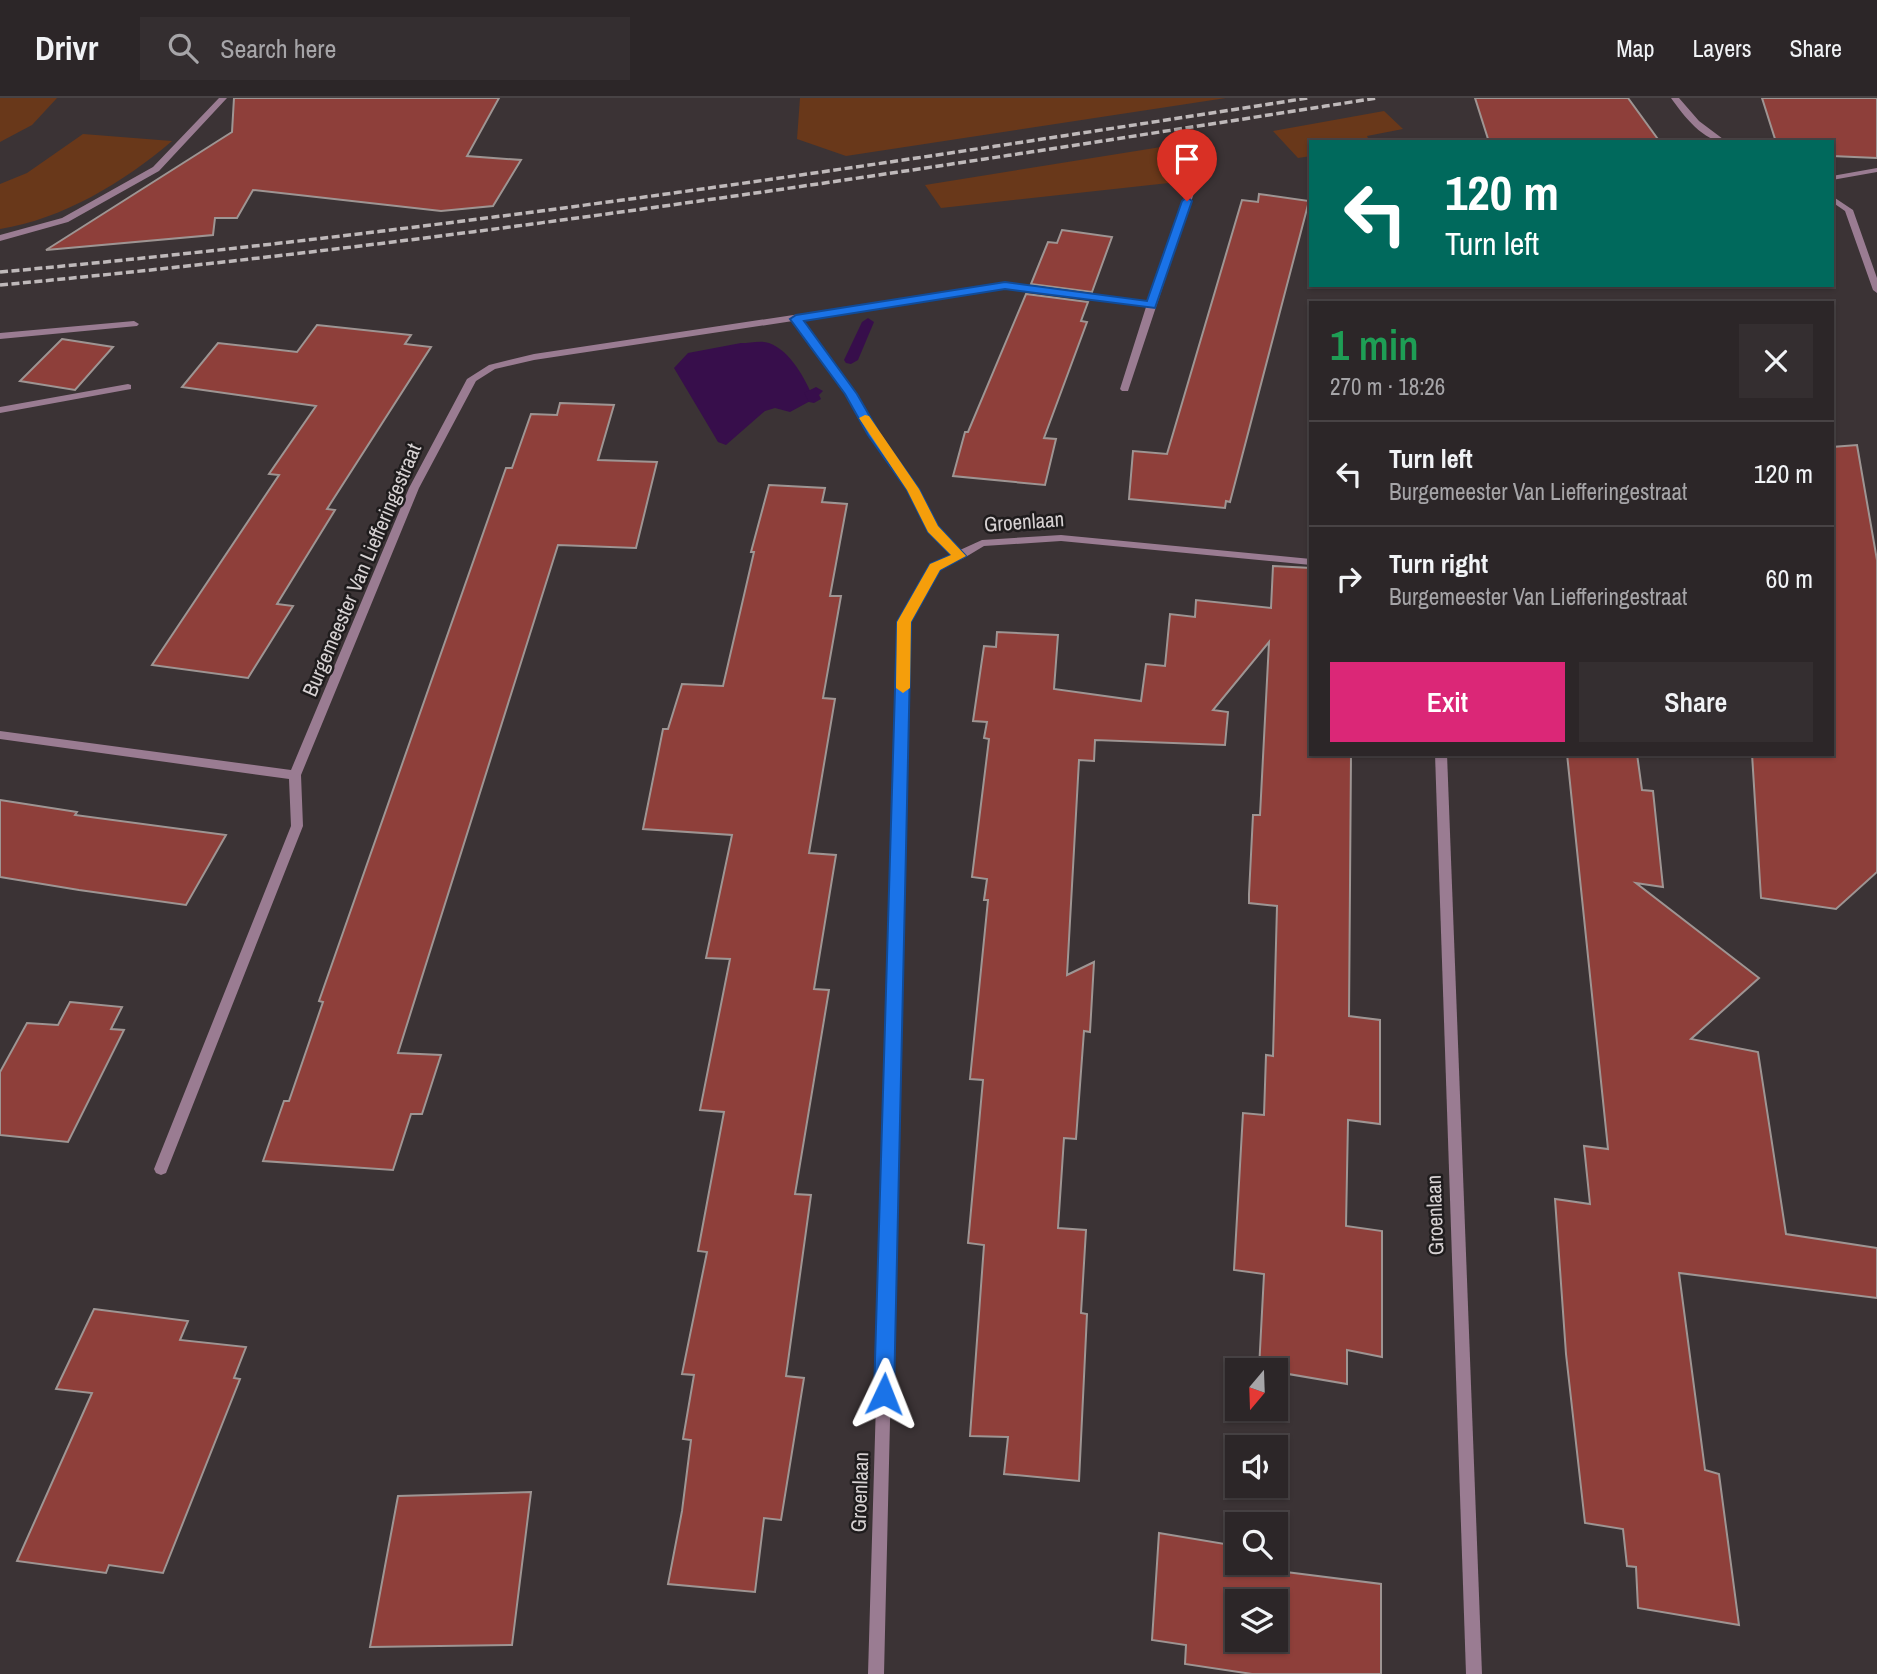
<!DOCTYPE html>
<html lang="en">
<head>
<meta charset="utf-8">
<style>
	body { margin:0; font-family:"Archivo Narrow",sans-serif; background:#342e30; color:#f1f3f6; height:100vh; display:flex; flex-direction:column; font-size:26px; white-space:nowrap }
	* { box-sizing:border-box; margin:0 }
	p { font-size:23px; color:#a6a5a8 }
	.icon { flex:none; width:38px; height:38px; fill:none; stroke:currentColor; stroke-width:2; stroke-linecap:round; stroke-linejoin:round }
	.map { position:relative; flex:1; overflow:hidden }
	.panel { position:absolute; left:1309px; top:203px; width:525px; height:455px; display:flex; flex-direction:column; background:#2c2628; border-radius:0px; box-shadow:0 2px 5px #0004,0 0 0 2px #484345 }
	.panel>* { flex:none }
	.hud { position:absolute; left:1309px; top:42px; width:525px; height:147px; border-radius:0px; box-shadow:0 2px 5px #0004,0 0 0 2px #484345; background:#00695c; color:#fff; overflow:hidden }
	.needle { width:46px; rotate:199deg }
	.buttons { position:absolute; left:1225px; top:1260px; display:grid; gap:14px }
	.buttons a { display:grid; place-items:center; width:63px; height:63px; border-radius:0px; background:#2c2628; box-shadow:0 2px 5px #0004,0 0 0 2px #484345; font-size:35px }
	.pin { position:absolute; display:grid; place-items:center; width:60px; height:60px; color:#fff; margin:-72px -30px; border-radius:50% 50% 50% 0; rotate:-45deg; box-shadow:0 0 7px #0007 }
	.pin .icon { rotate:45deg }
	.me { position:absolute; width:77px; margin:-38px; rotate:2deg; stroke-linejoin:round; filter:drop-shadow(0 0 5px #0008) }
	.turn { display:flex; align-items:center; gap:24px; height:147px; padding:0 21px; font-size:32px }
	.turn .icon { width:91px; height:91px; stroke-width:2.5 }
	.turn b { display:block; font-size:49px; line-height:60px }
	.round { display:grid; place-items:center; flex:none; width:74px; height:74px; border-radius:0px; background:#342e30 }
	.summary { display:flex; align-items:center; justify-content:space-between; height:119px; padding:0 21px }
	h1 { font-size:42px; font-weight:600; line-height:52px; color:#1e9e55 }
	.cta { display:flex; gap:14px; margin-top:auto; padding:14px 21px }
	.cta a { flex:1; height:80px; border-radius:0px; background:#db2777; color:#fff; font-size:28px; font-weight:600; line-height:80px; text-align:center }
	.cta a+a { background:#342e30; color:#f1f3f6 }
	ul { padding:0; list-style:none }
	li { display:flex; align-items:center; gap:21px; height:105px; padding:0 21px; border-top:2px solid #484345 }
	li div { flex:1 }
	li b { display:block; font-size:26px }
	li em { font-style:normal }
	header { display:flex; align-items:center; gap:42px; box-sizing:border-box; height:98px; padding:0 35px; background:#2c2628; border-bottom:2px solid #484345 }
	header strong { font-size:33px }
	nav { display:flex; gap:38px; margin-inline-start:auto; font-size:24px }
	.search { width:490px; height:63px; background:#342e30; display:flex; align-items:center; gap:18px; box-sizing:border-box; padding:0 24px; border-radius:0px; color:#a6a5a8; font-size:26px }
	.map>svg:first-child { display:block }
</style>
</head>
<body>
<header>
<strong>Drivr</strong>
<div class="search"><svg class="icon" aria-label="search" viewBox="0 0 24 24"><circle cx="10" cy="10" r="6"/><path d="M15 15l6 6"/></svg>Search here</div>
<nav><a>Map</a><a>Layers</a><a>Share</a></nav>
</header>
<div class="map">
<svg width="1877" height="1576" viewBox="0 0 1877 1576">
	<rect width="100%" height="100%" fill="#3b3335"/>
	<g fill="#69381a">
		<path d="M0,0H57L32,27L0,44Z"/>
		<path d="M800,0H1226L846,58L797,41Z"/>
		<path d="M1384,13L1403,31L1367,38L1370,44H1311V58L1298,60L1273,33Z"/>
		<path d="M83,36L172,43C124,84 63,121 0,131V86L27,75Z"/>
		<path d="M1161,49L1187,83L941,110L925,87Z"/>
	</g>
	<path fill="#370e4b" d="M741,245C750,245 761,242 769,245C791,253 805,281 814,301L790,314L775,310L765,313L726,347L718,344L674,270L688,255Z"/>
	<g fill="none" stroke-linecap="round" stroke-linejoin="round">
		<g fill="#370e4b" fill-rule="evenodd">
			<path d="M868,220L874,224L858,262L851,266L846,265L844,262L862,224Z"/>
			<path d="M816,289L823,293L819,297L821,301L814,305L809,304L804,295Z"/>
		</g>
	</g>
	<g fill="#8e3f3a" stroke="#9e9593" stroke-width="2" fill-rule="evenodd">
		<path d="M234,0H499L467,58L521,62L493,108L441,113L253,92L237,120H215L213,137L46,152L232,34Z"/>
		<path d="M1475,0H1628L1660,44H1489Z"/>
		<path d="M1762,0H1877V60L1832,58V44H1776Z"/>
		<path d="M1259,96L1309,103L1230,404L1226,403L1225,410L1129,401L1133,353L1167,356L1242,102L1258,104Z"/>
		<path d="M1062,132L1112,139L1092,194L1031,186L1048,144L1057,145Z"/>
		<path d="M1026,196L1088,204L1081,223L1087,224L1044,340L1056,341L1045,387L953,378L965,334H968Z"/>
		<path d="M317,227L411,237L405,246L431,249L327,411L335,412L277,506L293,508L248,580L152,567L279,377L269,376L316,308L182,289L218,245L297,254Z"/>
		<path d="M62,241L113,249L75,292L20,283Z"/>
		<path d="M560,305L614,307L598,362L657,364L636,450L558,447L398,955L441,957L422,1016H411L393,1072L263,1063L284,1003H289L323,904L319,903L506,370H512L531,316L557,317Z"/>
		<path d="M1857,347L1877,462V774L1836,811L1761,800L1752,656H1832V349Z"/>
		<path d="M769,387L825,390L822,404L847,406L830,498H841L823,600L835,601L809,755L836,757L814,891L829,892L795,1096L811,1097L786,1278L804,1280L781,1422L764,1420L755,1494L668,1486L682,1413L691,1342L683,1341L694,1277L682,1276L707,1154L698,1153L724,1014L700,1012L730,861L706,860L732,737L643,731L663,631H668L682,586L723,588L754,454H751Z"/>
		<path d="M1273,468L1311,470V656H1351L1349,918L1380,922V1026L1348,1022L1346,1128L1382,1133V1259L1347,1252V1286L1259,1271L1264,1176L1234,1172L1243,1015L1264,1017L1266,957L1273,958L1277,808L1249,805V796L1253,717H1260L1269,544L1213,612L1228,614L1225,647L1095,642L1094,663L1079,662L1067,877L1094,864L1090,934L1084,933L1076,1041L1064,1040L1058,1130L1086,1132L1081,1215L1087,1216L1079,1383L1004,1376L1008,1339L970,1338L984,1147L968,1145L983,982L970,981L988,802H984L987,781L972,779L989,641L984,640L987,624L973,623L984,548L996,549L997,534L1058,537L1054,591L1141,603L1146,566L1165,568L1170,516L1195,519L1196,502L1271,510Z"/>
		<path d="M1567,656H1637L1642,692L1653,693L1663,789L1636,785L1759,880L1691,941L1758,954L1786,1136L1877,1150V1200L1679,1175L1705,1372L1719,1376L1739,1527L1638,1510L1636,1469L1627,1468L1623,1431L1585,1425L1566,1256L1555,1101L1590,1106L1584,1048L1608,1051Z"/>
		<path d="M0,702L77,714L75,717L226,737L186,807L79,792L0,779Z"/>
		<path d="M70,904L122,909L111,931L124,932L68,1044L0,1037V974L27,925L58,927Z"/>
		<path d="M94,1211L188,1223L180,1242L246,1249L234,1280L240,1281L163,1475L109,1467L106,1475L17,1463L92,1295L56,1291Z"/>
		<path d="M531,1394L512,1547L370,1549L398,1398Z"/>
		<path d="M1159,1435L1237,1448V1465H1271L1270,1472L1381,1486V1576H1252L1185,1566L1186,1547L1152,1542ZM1237,1503H1276V1542H1237Z"/>
	</g>
	<g fill="none" stroke-linecap="round" stroke-linejoin="round">
		<g fill="#9a7c92" fill-rule="evenodd">
			<path d="M219,0H227L159,73L68,124L0,143V137L62,120L153,69Z"/>
			<path d="M1671,0H1679L1699,23L1727,44C1703,44 1684,18 1671,0Z"/>
			<path d="M1202,48L1209,50L1128,293H1122L1120,291L1146,209L1005,191L801,221L856,296L879,336L918,392L936,429L960,452L982,442L1061,437L1311,461V467L1061,443L984,448L964,460L939,471L909,524L884,1576H868L899,524L931,467L952,456L928,433L908,393L869,337L847,296L793,223L534,262L495,271L476,283L419,390L301,677L303,728L166,1075L161,1077L156,1075L154,1071L291,728L289,681L0,641V633L291,672L409,390L467,281L489,267L534,256L1005,185L1148,204Z"/>
			<path d="M1877,70V74L1832,82V78Z"/>
			<path d="M1832,98L1853,112L1877,180V195L1873,192L1845,113L1832,104Z"/>
			<path d="M134,223L139,226L137,228L0,241V235Z"/>
			<path d="M128,286L131,287V291L0,315V309Z"/>
			<path d="M1435,656H1447L1482,1576H1466Z"/>
		</g>
		<g stroke="#bfb9ba" stroke-width="3.5" stroke-dasharray="8 3.5" stroke-linecap="butt">
			<path d="M0,174C439,134 873,68 1308,0"/>
			<path d="M0,187C462,144 919,72 1377,0"/>
		</g>
	</g>
	<path fill="#1a73e8" stroke="#114b97" stroke-width="2" d="M1187,99L1192,103L1155,210L1005,191L804,223L857,296L880,336L919,391L938,428L966,458L940,472L911,524L894,1296L891,1303L884,1306L877,1303L874,1296L897,524L930,466L951,457L928,434L907,392L868,337L845,296L790,221L796,217L1005,184L1147,203L1182,103Z"/>
	<path fill="#f59e0b" d="M865,317L869,318L919,391L938,428L966,458L940,472L911,524L910,590L903,595L896,590L897,524L930,466L951,457L928,434L907,392L859,320Z"/>
	<g text-anchor="middle" stroke-width="5" stroke-linejoin="round" paint-order="stroke">
		<g font-size="21" fill="#d7d2d3" stroke="#1f1c1d">
			<text transform="translate(1024 424) rotate(-4)" y="7">Groenlaan</text>
			<text transform="translate(362 472) rotate(-67)" y="7">Burgemeester Van Liefferingestraat</text>
			<text transform="translate(1435 1117) rotate(-92)" y="7">Groenlaan</text>
			<text transform="translate(860 1394) rotate(-88)" y="7">Groenlaan</text>
		</g>
	</g>
</svg>
<div class="buttons">
<a><svg class="needle" viewBox="-14 -14 28 28"><path d="M0-13l5 13h-10z" fill="#e53935"/><path d="M0 13l5-13h-10z" fill="#a6a5a8"/></svg></a>
<a><svg class="icon" aria-label="sound" viewBox="0 0 24 24"><path d="M4 9h4l5-4v14l-5-4H4zM17 9q2 3 0 6"/></svg></a>
<a><svg class="icon" aria-label="search" viewBox="0 0 24 24"><circle cx="10" cy="10" r="6"/><path d="M15 15l6 6"/></svg></a>
<a><svg class="icon" aria-label="layers" viewBox="0 0 24 24"><path d="M12 4l9 5-9 5-9-5zM3 14l9 5 9-5"/></svg></a>
</div>
<div class="pin" style="left:1187px;top:103px;background:#d93025"><svg class="icon" aria-label="arrive" viewBox="0 0 24 24"><path d="M6 21V4h12l-3 4 3 4H6"/></svg></div>
<svg class="me" style="left:884px;top:1296px" viewBox="-20 -20 40 40"><path d="M0-17L14 15 0 8-14 15z" fill="#1a73e8" stroke="#fff" stroke-width="4"/></svg>
<div class="hud">
<div class="turn"><svg class="icon" aria-label="left" viewBox="0 0 24 24"><path d="M17 20v-9H6M10 6l-5 5 5 5"/></svg><div><b>120 m</b>Turn left</div></div>
</div>
<section class="panel">
<div class="summary"><div><h1>1 min</h1><p>270 m · 18:26</p></div><a class="round"><svg class="icon" aria-label="close" viewBox="0 0 24 24"><path d="M6 6l12 12M18 6L6 18"/></svg></a></div>
<ul>
<li><svg class="icon" aria-label="left" viewBox="0 0 24 24"><path d="M17 20v-9H6M10 6l-5 5 5 5"/></svg><div><b>Turn left</b><p>Burgemeester Van Liefferingestraat</p></div><em>120 m</em></li>
<li><svg class="icon" aria-label="right" viewBox="0 0 24 24"><path d="M7 20v-9h11M14 6l5 5-5 5"/></svg><div><b>Turn right</b><p>Burgemeester Van Liefferingestraat</p></div><em>60 m</em></li>
</ul>
<div class="cta"><a>Exit</a><a>Share</a></div>
</section>
</div>
</body>
</html>
